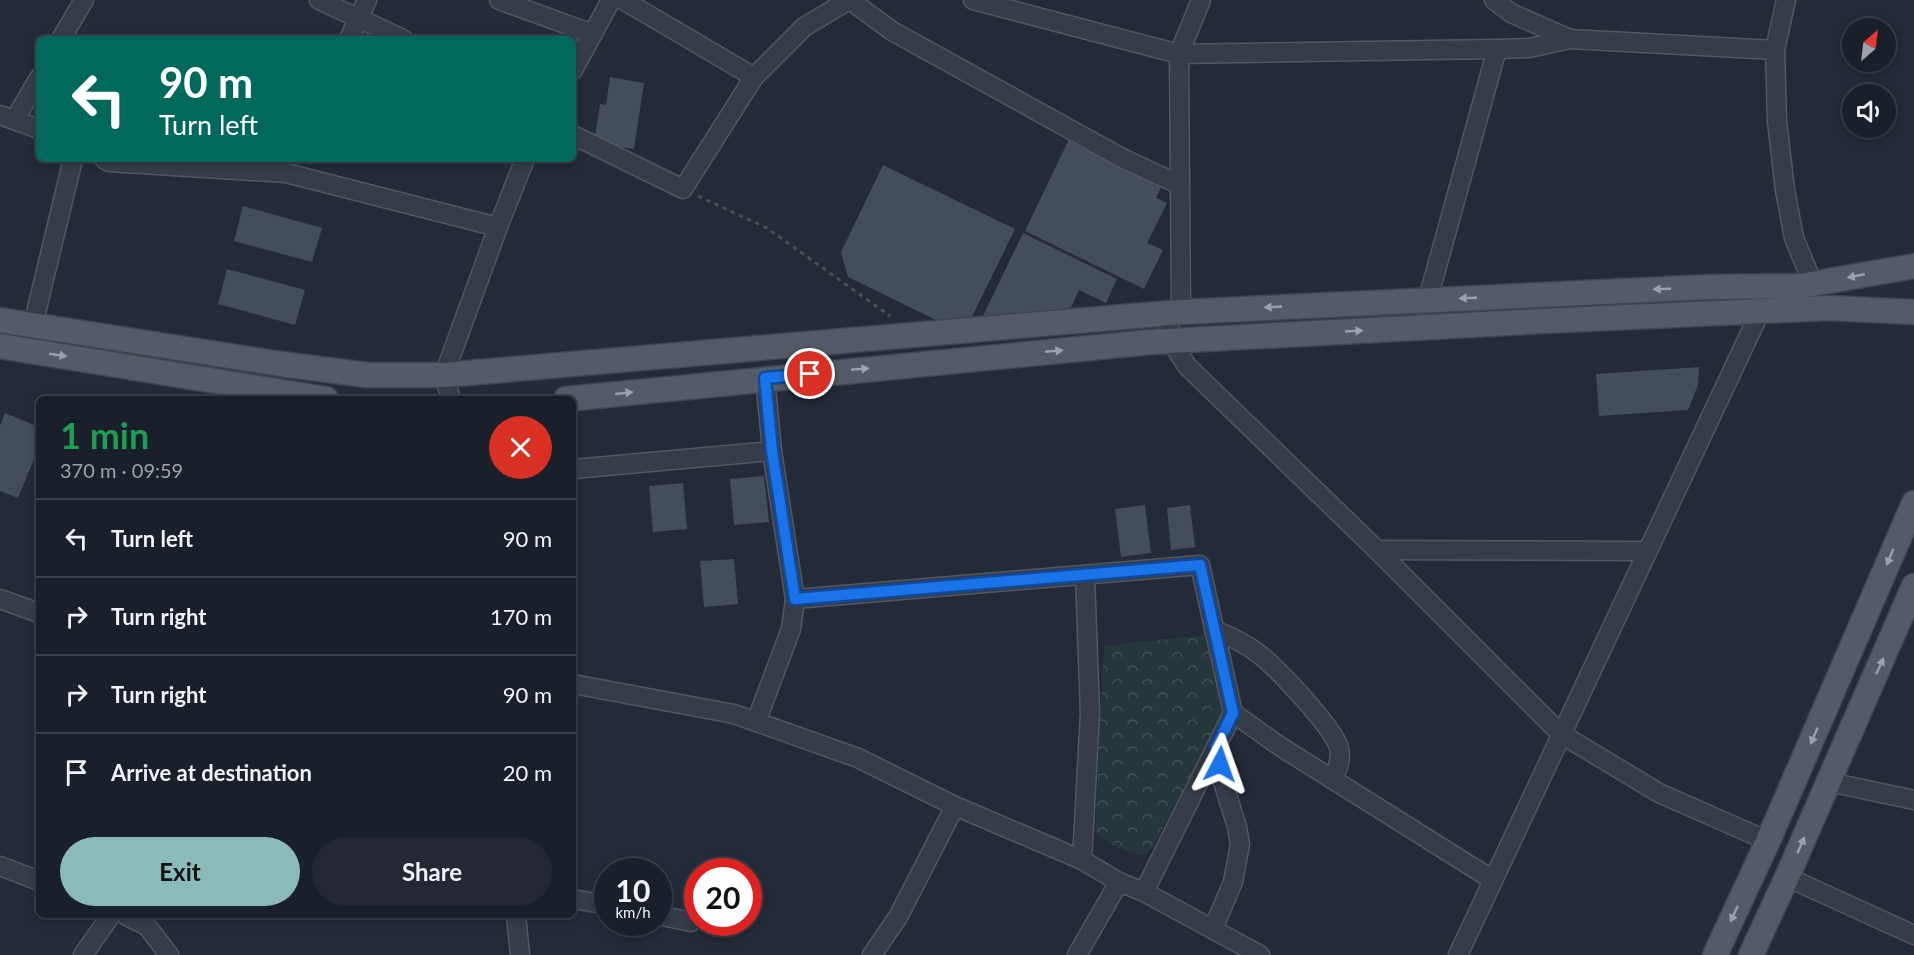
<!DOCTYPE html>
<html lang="en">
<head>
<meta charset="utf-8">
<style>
	body { margin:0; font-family:Lato,sans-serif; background:#232832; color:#f1f3f6; height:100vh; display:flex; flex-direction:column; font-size:22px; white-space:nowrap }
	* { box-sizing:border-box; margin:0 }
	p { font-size:20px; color:#9fa3a8 }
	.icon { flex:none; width:33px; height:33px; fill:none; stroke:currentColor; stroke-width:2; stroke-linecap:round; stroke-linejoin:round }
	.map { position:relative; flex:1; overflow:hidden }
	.panel { position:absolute; left:36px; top:396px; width:540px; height:522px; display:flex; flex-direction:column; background:#1a202a; border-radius:9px; box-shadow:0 3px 9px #0003,0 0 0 2px #383e47 }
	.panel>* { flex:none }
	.guide { position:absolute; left:36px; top:36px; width:540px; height:126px; border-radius:9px; box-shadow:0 3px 9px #0003,0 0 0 2px #383e47; background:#00695c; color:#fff; overflow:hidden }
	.needle { width:39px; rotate:28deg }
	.tools { position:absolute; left:1842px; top:18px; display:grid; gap:12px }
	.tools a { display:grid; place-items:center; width:54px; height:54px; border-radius:50%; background:#1a202a; box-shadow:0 3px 9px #0003,0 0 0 2px #383e47; font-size:30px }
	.speed { position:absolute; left:594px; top:858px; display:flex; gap:12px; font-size:30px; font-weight:700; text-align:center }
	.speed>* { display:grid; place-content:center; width:78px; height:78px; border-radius:50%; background:#1a202a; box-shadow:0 3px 9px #0003,0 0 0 2px #383e47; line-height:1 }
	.speed small { font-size:15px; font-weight:400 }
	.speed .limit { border:9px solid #d22; background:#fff; color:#111 }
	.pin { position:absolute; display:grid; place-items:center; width:51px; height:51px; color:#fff; margin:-26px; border:3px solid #fff; border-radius:50%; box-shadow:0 2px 6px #0007 }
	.me { position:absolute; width:66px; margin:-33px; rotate:4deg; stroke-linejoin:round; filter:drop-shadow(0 0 4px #0008) }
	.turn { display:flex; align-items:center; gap:21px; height:126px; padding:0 24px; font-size:27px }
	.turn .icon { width:78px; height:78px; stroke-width:2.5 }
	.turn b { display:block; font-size:42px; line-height:51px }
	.round { display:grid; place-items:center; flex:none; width:63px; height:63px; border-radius:32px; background:#232832 }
	.summary { display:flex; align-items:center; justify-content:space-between; height:102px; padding:0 24px }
	h1 { font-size:36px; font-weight:700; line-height:45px; color:#1e9e55 }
	.action { display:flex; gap:12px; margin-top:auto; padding:12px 24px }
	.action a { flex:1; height:69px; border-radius:36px; background:#8bbbb9; color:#111; font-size:24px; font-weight:700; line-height:69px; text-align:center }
	.action a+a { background:#232832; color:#f1f3f6 }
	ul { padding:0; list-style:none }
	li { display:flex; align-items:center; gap:18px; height:78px; padding:0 24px; border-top:2px solid #383e47 }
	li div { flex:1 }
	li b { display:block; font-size:22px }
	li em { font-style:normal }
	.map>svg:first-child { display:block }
</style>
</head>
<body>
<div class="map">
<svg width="1914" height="955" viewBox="0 0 1914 955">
	<defs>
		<pattern id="forest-crowns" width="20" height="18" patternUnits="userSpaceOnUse" patternTransform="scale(1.5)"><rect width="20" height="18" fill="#25373a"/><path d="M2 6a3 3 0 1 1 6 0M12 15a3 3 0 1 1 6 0" fill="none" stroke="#425255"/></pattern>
	</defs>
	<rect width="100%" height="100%" fill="#232a38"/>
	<path fill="url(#forest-crowns)" d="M1205,635L1222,716L1154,845L1145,855C1128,854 1106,844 1095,831L1104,646Z"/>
	<g fill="#444d5d">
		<path d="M610,77L644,83L634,149L594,143L600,104L606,105Z"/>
		<path d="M1069,139L1162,185L1156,198L1167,203L1147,243L1163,250L1144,289L1025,231Z"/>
		<path d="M883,165L1015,229L970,321L942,323L848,277L841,252Z"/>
		<path d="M243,206L322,228L312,262L234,241Z"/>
		<path d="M1023,233L1117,279L1106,303L1079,290L1068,314L983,316Z"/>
		<path d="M227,269L305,290L295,325L218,304Z"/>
		<path d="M1699,367L1698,385L1688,410L1599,416L1596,374Z"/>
		<path d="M5,413L39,427V447L18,498L0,491V426Z"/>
		<path d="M764,476L769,522L734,525L730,479Z"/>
		<path d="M683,483L687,529L653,532L649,486Z"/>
		<path d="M1145,505L1151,553L1121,557L1115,509Z"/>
		<path d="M1190,505L1195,547L1171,550L1167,508Z"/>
		<path d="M734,559L738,604L704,607L700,561Z"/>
	</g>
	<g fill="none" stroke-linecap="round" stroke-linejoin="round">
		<defs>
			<g id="minor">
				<path d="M319,0L403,39"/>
				<path d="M499,0L593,34"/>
				<path d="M623,0L754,77"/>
				<path d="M850,0L892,31L1122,158L1180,185"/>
				<path d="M973,0L1179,54L1497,49L1529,48L1570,39"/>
				<path d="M1494,0L1511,13L1570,39L1775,50L1777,121L1785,190L1794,238L1813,284"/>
				<path d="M61,39L84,0"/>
				<path d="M349,39L367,0"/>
				<path d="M1775,50L1786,0"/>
				<path d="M573,70L611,0"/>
				<path d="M0,115L39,129"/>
				<path d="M15,119L39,78"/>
				<path d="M573,135L683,189L754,77L804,27L849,0"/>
				<path d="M104,159L109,162L286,173L498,227"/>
				<path d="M1428,299L1497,49"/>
				<path d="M1181,312L1179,54L1201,0"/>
				<path d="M1168,313L1171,341L1187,366L1377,550L1561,734L1659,793L1768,841"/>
				<path d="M33,325L73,159"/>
				<path d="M451,399L444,375L498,227L525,159"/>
				<path d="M573,469L772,451"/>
				<path d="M1377,550L1647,551"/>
				<path d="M0,599L39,613"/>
				<path d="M795,599L1200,565L1233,713L1144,892"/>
				<path d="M1214,630C1230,636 1245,643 1259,654C1276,667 1334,728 1339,748C1342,759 1337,769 1334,779"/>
				<path d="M573,684L734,714L858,758L955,806L1082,860L1119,882L1144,892L1260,955"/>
				<path d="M1233,713L1281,747L1493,880"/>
				<path d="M756,722L791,629L795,599L772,451L765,378"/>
				<path d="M1829,782L1914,800"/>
				<path d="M1082,860L1090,713L1085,575"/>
				<path d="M0,866L39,881"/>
				<path d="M1787,877L1914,935"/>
				<path d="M573,899L608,905"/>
				<path d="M125,915L147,926L169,955"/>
				<path d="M516,915L520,955"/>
				<path d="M658,915L691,922"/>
				<path d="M1213,929L1233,882L1240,844L1237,827L1223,782L1216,747"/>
				<path d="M83,955L111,915"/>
				<path d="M872,955L898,917L955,806"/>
				<path d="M1077,955L1119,882"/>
				<path d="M1458,955L1760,312"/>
			</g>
			<g id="major">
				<path d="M0,320L281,364L367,375H444L1181,312L1709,287L1800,286L1914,266"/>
				<path d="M0,346L326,399"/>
				<path d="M566,399L1151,342L1542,321L1829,308L1914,312"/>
				<path d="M1715,955L1768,841L1914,503"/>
				<path d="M1751,955L1787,877L1914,586"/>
			</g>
		</defs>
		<use href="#minor" stroke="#515763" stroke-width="21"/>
		<use href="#major" stroke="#3f4552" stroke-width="27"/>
		<path stroke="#425256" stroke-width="3" stroke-dasharray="4.5 4.5" stroke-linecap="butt" d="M698,196L767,228L890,316"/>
		<use href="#minor" stroke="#363c48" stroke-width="18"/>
		<use href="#major" stroke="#545b68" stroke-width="24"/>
	</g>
	<defs><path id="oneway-solid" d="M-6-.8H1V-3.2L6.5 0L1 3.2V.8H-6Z" transform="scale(1.5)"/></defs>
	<g fill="#9aa0ae">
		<use href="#oneway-solid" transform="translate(1856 276) rotate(169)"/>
		<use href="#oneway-solid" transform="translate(1662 289) rotate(178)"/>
		<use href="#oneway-solid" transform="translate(1468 298) rotate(178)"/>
		<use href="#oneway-solid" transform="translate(1273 307) rotate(177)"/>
		<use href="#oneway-solid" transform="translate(1354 331) rotate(-3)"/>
		<use href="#oneway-solid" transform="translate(1054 351) rotate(-5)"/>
		<use href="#oneway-solid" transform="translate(58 355) rotate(9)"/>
		<use href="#oneway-solid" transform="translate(860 369) rotate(-5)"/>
		<use href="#oneway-solid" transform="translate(624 393) rotate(-6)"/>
		<use href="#oneway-solid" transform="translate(1890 557) rotate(113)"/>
		<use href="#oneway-solid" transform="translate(1880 666) rotate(-66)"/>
		<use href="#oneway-solid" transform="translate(1814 736) rotate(113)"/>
		<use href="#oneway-solid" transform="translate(1801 845) rotate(-66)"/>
		<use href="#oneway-solid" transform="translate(1734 914) rotate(115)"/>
	</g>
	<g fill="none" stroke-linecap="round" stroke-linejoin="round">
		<defs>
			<path id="route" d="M810,374L765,378L772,451L795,599L1200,565L1233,713L1216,747L1220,764"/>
		</defs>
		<use href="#route" stroke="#114b97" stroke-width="15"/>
		<use href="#route" stroke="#1a73e8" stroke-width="10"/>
	</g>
</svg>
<div class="tools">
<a><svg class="needle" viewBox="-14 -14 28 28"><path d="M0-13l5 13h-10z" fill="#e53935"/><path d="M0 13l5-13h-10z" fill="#9fa3a8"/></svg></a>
<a><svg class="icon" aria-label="sound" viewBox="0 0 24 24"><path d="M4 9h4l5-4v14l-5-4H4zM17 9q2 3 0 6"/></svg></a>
</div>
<div class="speed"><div>10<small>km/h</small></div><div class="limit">20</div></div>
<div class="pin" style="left:810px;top:374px;background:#d93025"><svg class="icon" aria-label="arrive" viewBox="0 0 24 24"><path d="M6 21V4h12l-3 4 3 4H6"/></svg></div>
<svg class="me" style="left:1220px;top:764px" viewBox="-20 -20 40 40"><path d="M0-17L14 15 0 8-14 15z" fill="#1a73e8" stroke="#fff" stroke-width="4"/></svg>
<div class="guide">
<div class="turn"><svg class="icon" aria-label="left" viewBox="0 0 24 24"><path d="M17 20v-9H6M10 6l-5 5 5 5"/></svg><div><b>90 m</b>Turn left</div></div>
</div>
<section class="panel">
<div class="summary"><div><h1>1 min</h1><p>370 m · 09:59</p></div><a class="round" style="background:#d93025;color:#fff"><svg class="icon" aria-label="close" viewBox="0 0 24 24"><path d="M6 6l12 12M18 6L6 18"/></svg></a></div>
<ul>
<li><svg class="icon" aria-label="left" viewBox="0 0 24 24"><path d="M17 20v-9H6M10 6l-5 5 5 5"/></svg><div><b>Turn left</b></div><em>90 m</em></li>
<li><svg class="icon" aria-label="right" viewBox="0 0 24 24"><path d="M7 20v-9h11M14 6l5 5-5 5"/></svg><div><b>Turn right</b></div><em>170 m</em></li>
<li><svg class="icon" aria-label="right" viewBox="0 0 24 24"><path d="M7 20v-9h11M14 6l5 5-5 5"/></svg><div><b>Turn right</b></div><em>90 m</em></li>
<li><svg class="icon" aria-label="arrive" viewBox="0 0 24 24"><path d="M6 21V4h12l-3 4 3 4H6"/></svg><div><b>Arrive at destination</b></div><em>20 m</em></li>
</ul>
<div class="action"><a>Exit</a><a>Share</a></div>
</section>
</div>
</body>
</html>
